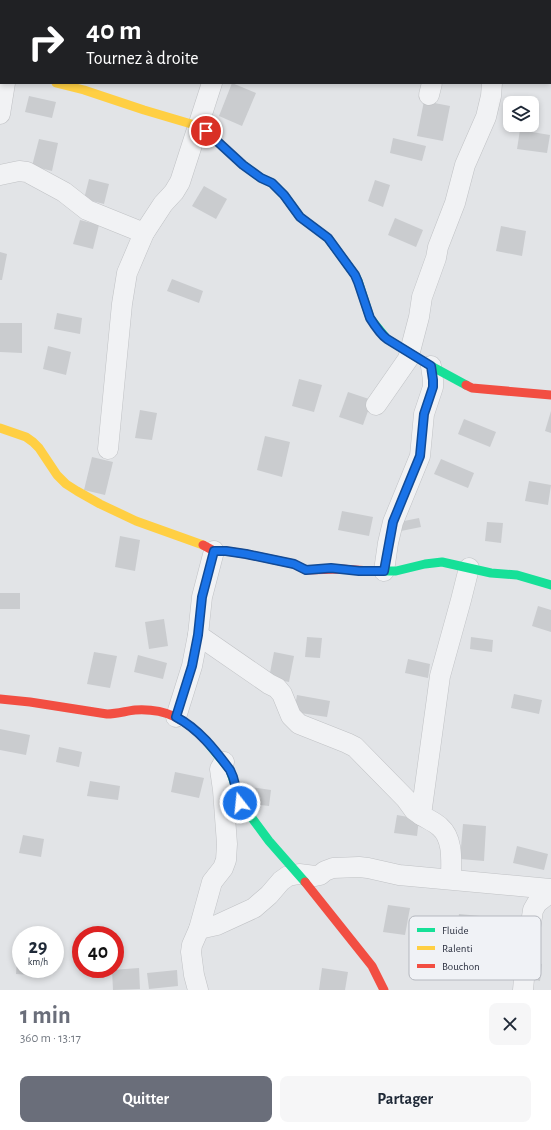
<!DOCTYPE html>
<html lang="fr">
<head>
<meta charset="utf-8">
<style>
	body { margin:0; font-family:"Alegreya Sans",sans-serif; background:#f6f6f7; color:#1f2937; height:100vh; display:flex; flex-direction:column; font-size:15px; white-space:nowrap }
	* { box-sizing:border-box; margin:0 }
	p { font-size:13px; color:#747a83 }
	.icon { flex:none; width:22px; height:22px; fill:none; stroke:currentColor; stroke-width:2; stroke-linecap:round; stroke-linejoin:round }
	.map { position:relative; height:990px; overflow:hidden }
	.side { display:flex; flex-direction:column; background:#fff; flex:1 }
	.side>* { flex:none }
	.hud { position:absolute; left:0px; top:0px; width:551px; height:84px; box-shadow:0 2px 6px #0003; background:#202124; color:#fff; overflow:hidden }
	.fabs { position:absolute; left:503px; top:96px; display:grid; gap:8px }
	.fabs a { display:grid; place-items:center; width:36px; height:36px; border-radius:8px; background:#fff; box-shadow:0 2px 6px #0003; font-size:20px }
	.speed { position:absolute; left:12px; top:926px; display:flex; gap:8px; font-size:20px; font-weight:700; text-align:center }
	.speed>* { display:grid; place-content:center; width:52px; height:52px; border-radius:50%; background:#fff; box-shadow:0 2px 6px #0003; line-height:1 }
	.speed small { font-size:10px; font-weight:400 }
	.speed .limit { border:6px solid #d22; background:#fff; color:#111 }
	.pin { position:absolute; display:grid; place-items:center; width:34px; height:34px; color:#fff; margin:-17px; border:2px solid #fff; border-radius:50%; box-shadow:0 1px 4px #0007 }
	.me { position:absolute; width:44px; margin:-22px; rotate:344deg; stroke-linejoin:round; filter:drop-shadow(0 0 3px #0008) }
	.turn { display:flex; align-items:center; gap:14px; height:84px; padding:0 20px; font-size:18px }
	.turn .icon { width:52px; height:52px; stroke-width:2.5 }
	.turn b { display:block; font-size:28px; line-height:34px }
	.round { display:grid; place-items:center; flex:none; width:42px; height:42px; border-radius:8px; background:#f6f6f7 }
	.headline { display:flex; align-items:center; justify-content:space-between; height:68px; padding:0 20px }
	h1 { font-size:24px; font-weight:700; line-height:30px; color:#6a6e7a }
	.cta { display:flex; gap:8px; margin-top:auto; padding:8px 20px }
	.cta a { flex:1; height:46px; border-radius:8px; background:#6a6e7a; color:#fff; font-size:16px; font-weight:700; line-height:46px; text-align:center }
	.cta a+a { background:#f6f6f7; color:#1f2937 }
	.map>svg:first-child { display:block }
</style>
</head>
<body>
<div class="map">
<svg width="551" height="990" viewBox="0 0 551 990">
	<rect width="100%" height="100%" fill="#e2e4e7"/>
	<g fill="#cacccf">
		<path d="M232,83L256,93L242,126L219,116Z"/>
		<path d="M29,96L56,102L52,118L25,112Z"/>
		<path d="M424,101L450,106L443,141L417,136Z"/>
		<path d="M520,130L550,135L547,153L517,149Z"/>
		<path d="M393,138L426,146L422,161L390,153Z"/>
		<path d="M39,139L58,143L52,171L32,166Z"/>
		<path d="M89,179L109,184L104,204L84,199Z"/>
		<path d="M375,180L390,185L383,207L368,201Z"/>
		<path d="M204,186L227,199L216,219L192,206Z"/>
		<path d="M395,218L423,230L416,247L388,235Z"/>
		<path d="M80,220L99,225L93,249L73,244Z"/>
		<path d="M501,226L526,231L522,256L496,251Z"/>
		<path d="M0,252L7,254L2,280H0Z"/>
		<path d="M172,279L203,291L199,303L167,291Z"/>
		<path d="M57,313L82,318L80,334L54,329Z"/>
		<path d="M0,323H22V353L0,352Z"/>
		<path d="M48,346L71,352L66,375L43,369Z"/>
		<path d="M299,379L322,385L314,412L292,406Z"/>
		<path d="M348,392L372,400L363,425L339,417Z"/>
		<path d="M140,410L157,413L152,440L135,438Z"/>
		<path d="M551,411V433L545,431Z"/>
		<path d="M464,419L496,432L490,447L458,434Z"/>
		<path d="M265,436L290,442L282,477L257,470Z"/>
		<path d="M92,457L113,462L105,495L84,490Z"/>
		<path d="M441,459L474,473L468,488L434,474Z"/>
		<path d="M529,481L551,485L548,505L525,501Z"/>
		<path d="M342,511L373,517L369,536L338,530Z"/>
		<path d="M419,518L421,527L401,531L399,522Z"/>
		<path d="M487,522L503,523L501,543L485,541Z"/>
		<path d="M120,536L140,540L135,571L115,567Z"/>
		<rect x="0" y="593" width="20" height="16"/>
		<path d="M538,606L551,610V632L532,626Z"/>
		<path d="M164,619L168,646L149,649L145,622Z"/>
		<path d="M307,637L322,638L320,658L305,657Z"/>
		<path d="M471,637L493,640L492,652L470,649Z"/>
		<path d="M94,652L117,656L110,688L87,684Z"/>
		<path d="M274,652L294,656L289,682L269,678Z"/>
		<path d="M138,655L167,663L163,679L134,672Z"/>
		<path d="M408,659L430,664L428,678L405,673Z"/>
		<path d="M514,694L542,700L539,714L511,708Z"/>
		<path d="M297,695L330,701L327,717L294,712Z"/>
		<path d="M0,729L30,735L26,755L0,750Z"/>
		<path d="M59,747L82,752L79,767L56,762Z"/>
		<path d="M175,772L204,778L199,798L171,792Z"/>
		<path d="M90,781L120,786L118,800L87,796Z"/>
		<path d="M245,786L271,790L269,806L243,803Z"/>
		<path d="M397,815L419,819L417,836L394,833Z"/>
		<path d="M463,824L486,826L484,861L460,859Z"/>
		<path d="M23,835L44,839L41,857L19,853Z"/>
		<path d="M517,846L548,854L544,870L513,863Z"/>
		<path d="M388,905L410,908L405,935L383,932Z"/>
		<path d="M459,914L480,916L477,943L456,940Z"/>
		<path d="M17,960H21V969H44V976L16,974Z"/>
		<path d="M533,963L542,964L540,981L530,979Z"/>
		<path d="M139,968L140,989L113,990L112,970Z"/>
		<path d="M322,968L348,972L345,990H319Z"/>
		<path d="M177,970L178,986L149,989L147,973Z"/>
	</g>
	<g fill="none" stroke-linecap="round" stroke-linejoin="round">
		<defs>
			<g id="street">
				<path d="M497,0V1"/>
				<path d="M25,1V0"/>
				<path d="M238,1V0"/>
				<path d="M451,1V0"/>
				<path d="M0,44L1,45"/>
				<path d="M429,95L432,83"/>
				<path d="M0,114L5,83"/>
				<path d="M0,175L19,171L27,172L64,192L87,210L144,233"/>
				<path d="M376,405L408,359L419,317L422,297L436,258L438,247L455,203L465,165L486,117L491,96L492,83"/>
				<path d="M108,449L122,304L127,273L144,233L163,204L174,192L180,182L212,83"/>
				<path d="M384,571L388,543L393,522L420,456L424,414L433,387V380L431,366"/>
				<path d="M198,635L269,684L277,688L282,694L291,716L299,724L347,743L355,747L406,799L414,810L421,815"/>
				<path d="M176,717L192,666L198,635L202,597L214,551"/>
				<path d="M451,879C451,863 454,839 440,827C435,822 427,819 421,815L440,676L461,600L469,568"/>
				<path d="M199,929L217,925L254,908L269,895L281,881L288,876L299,874L315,876L320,875L325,871L333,868L359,867L368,868L399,875L551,889"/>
				<path d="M198,990L194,975L191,952L192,945L199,929L212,882L223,868L226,860L227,844L223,790L220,769L224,762"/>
				<path d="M523,990L526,957L533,910L537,903L551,892"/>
			</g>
		</defs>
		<use href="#street" stroke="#c0c2c5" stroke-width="21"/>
		<use href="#street" stroke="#f1f2f4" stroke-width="20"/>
		<g stroke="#16e098" stroke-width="9">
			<path d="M242,164L261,178L272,183L284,195L300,217L328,238L355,275L358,281L370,318L387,339L431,366L466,385"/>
			<path d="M371,571H396L425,564L442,562L491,573L517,575L551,585"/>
			<path d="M207,742L230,770L241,803L244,809L249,814L269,841L305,882"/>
		</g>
		<g stroke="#ffcf43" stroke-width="9">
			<path d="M56,83L84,90L144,110L198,126L206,131L242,164"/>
			<path d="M0,428L26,437L33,442L39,448L57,475L66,484L77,491L100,504L136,521L203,545"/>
		</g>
		<g stroke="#f24e42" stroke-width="9">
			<path d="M466,385L472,388L551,395"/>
			<path d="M203,545L214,551H226L246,554L294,564L306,570L341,569L371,571"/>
			<path d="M0,699L30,702L107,714C117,714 126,711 135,710C165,708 187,719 207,742"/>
			<path d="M305,882L372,966L384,990"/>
		</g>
	</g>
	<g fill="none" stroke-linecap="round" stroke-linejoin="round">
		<defs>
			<path id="route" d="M206,131L243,165L261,178L272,183L284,195L300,217L328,238L355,275L358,282L370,318C375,326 380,334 387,339L431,366L433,380V387L424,414L420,456L393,522L384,571H359L331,568L306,570L294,564L246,554L226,551H214L202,597L198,635L192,666L176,717C199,729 215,750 230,770L233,777L240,803"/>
		</defs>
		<use href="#route" stroke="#114b97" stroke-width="10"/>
		<use href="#route" stroke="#1a73e8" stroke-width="7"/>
	</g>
	<rect x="409" y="916" width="132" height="64" rx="6" fill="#f0f2f6" stroke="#b5b8bf" stroke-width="1"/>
	<rect x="417" y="928" width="18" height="4" fill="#16e098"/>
	<rect x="417" y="946" width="18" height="4" fill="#ffcf43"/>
	<rect x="417" y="964" width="18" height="4" fill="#f24e42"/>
	<g font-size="11" fill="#2a2f3f">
		<text x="442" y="934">Fluide</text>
		<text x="442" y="952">Ralenti</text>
		<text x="442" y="970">Bouchon</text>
	</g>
</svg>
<div class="fabs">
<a><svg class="icon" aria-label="layers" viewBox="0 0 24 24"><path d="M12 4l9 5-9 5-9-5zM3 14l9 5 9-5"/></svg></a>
</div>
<div class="speed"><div>29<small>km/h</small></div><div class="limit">40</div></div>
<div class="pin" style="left:206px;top:131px;background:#d93025"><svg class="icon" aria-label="arrive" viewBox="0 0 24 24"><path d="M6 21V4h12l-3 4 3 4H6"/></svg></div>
<svg class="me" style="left:240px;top:803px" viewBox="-20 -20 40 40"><circle r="17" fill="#1a73e8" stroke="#fff" stroke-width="3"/><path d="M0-11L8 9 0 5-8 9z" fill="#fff"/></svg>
<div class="hud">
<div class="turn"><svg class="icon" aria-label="right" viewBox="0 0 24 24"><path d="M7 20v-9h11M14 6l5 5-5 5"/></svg><div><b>40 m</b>Tournez à droite</div></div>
</div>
</div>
<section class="side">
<div class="headline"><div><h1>1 min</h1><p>360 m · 13:17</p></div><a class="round"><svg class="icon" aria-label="close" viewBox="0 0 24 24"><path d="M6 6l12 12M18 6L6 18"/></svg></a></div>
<div class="cta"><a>Quitter</a><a>Partager</a></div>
</section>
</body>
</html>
